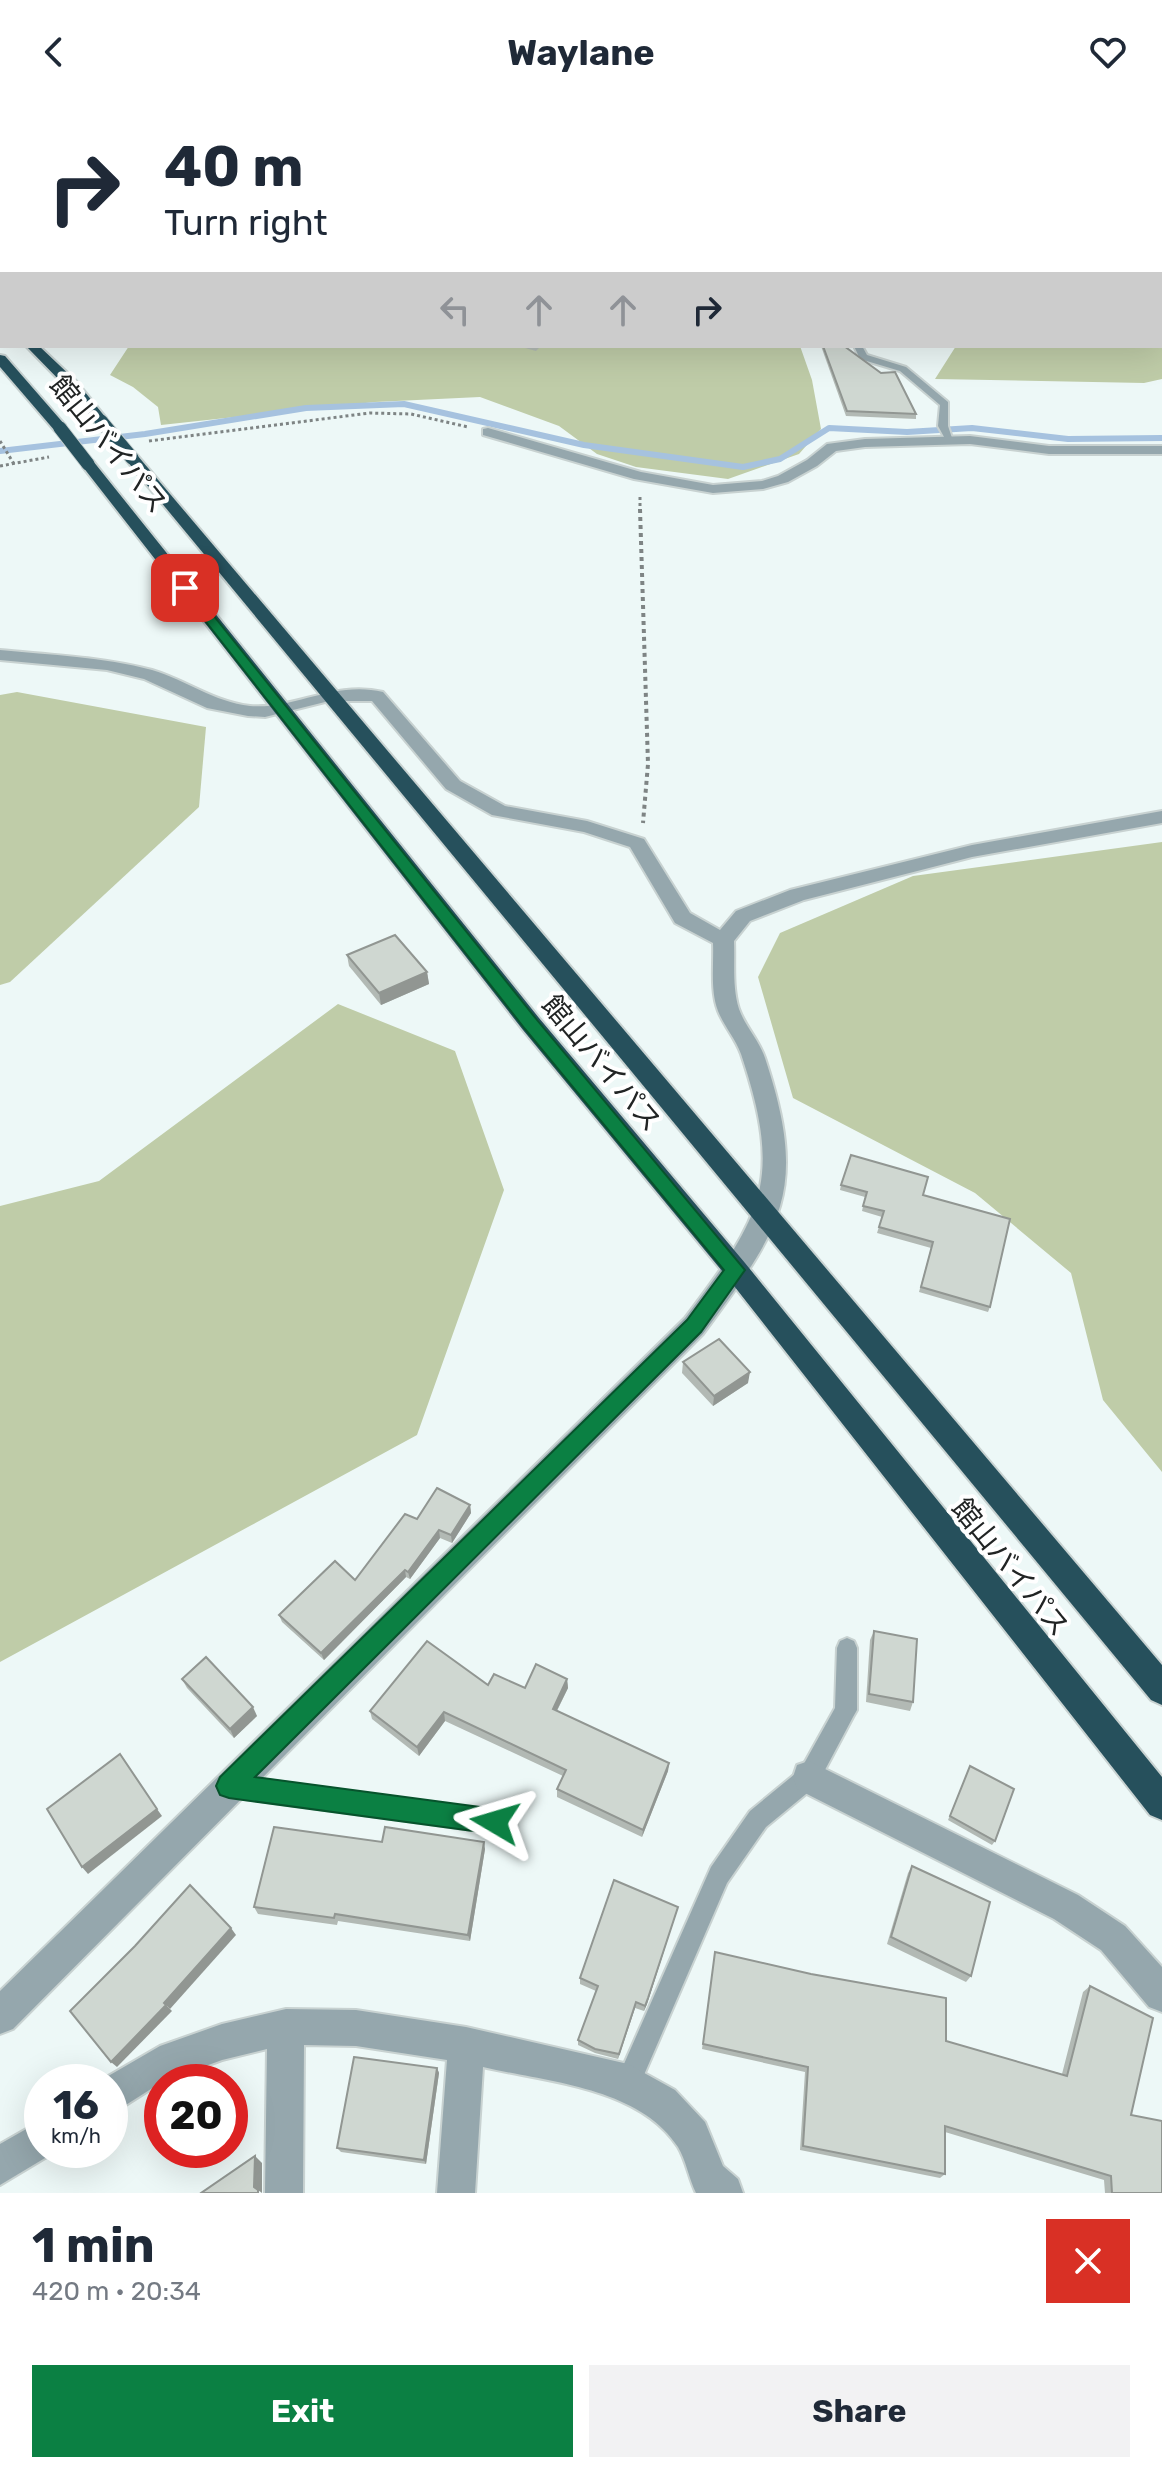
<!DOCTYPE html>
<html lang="en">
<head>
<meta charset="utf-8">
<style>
	body { margin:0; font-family:Rubik,"Noto Sans JP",sans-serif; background:#f2f2f3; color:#1f2937; height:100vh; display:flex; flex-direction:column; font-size:30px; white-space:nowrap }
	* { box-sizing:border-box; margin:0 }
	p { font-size:26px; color:#747a83 }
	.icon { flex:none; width:44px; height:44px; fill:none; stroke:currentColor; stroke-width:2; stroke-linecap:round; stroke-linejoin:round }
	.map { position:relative; height:2089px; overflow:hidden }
	.details { display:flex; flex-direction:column; background:#fff; flex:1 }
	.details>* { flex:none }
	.banner { position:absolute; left:0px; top:0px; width:1162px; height:244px; box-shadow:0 8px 32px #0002; background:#fff; color:#1f2937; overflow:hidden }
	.speed { position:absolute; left:24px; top:1960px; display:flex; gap:16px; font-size:40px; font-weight:700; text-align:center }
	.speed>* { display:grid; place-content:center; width:104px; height:104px; border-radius:50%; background:#fff; box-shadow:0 8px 32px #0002; line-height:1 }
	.speed small { font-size:20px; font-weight:400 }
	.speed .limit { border:12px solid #d22; background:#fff; color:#111 }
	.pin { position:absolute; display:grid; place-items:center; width:68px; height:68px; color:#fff; margin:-34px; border-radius:16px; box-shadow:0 4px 12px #0006 }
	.me { position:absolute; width:88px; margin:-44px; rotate:277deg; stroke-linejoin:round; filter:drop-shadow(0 0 6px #0008) }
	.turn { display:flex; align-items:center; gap:28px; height:168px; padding:0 32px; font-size:36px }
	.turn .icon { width:104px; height:104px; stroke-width:2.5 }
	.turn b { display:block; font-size:56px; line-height:68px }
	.lanes { display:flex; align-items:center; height:76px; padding:0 32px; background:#0003; justify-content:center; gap:40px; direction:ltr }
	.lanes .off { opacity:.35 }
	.round { display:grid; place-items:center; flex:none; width:84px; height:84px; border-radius:0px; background:#f2f2f3 }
	.summary { display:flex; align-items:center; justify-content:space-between; height:136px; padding:0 32px }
	h1 { font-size:48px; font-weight:700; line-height:60px }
	.action { display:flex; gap:16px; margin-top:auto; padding:16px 32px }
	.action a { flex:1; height:92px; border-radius:0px; background:#0b8043; color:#fff; font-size:32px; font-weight:700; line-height:92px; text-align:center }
	.action a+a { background:#f2f2f3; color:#1f2937 }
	header { display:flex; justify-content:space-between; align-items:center; height:104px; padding:0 32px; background:#fff; font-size:36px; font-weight:700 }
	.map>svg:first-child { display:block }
</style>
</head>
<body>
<header><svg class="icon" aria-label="back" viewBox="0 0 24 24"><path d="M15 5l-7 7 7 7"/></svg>Waylane<svg class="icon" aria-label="heart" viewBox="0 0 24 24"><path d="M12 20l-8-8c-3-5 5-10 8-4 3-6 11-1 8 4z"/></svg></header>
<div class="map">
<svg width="1162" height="2089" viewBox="0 0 1162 2089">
	<rect width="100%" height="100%" fill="#edf8f7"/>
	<g fill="#bfcca8">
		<path d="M0,0H713L2,2L0,36Z"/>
		<path d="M899,0H1162V275L1144,279L935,275L956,242H1160V2H891Z"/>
		<path d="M129,242H800L812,276L821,325L799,350L728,375L636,363L597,350L559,322L480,293L375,298L161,321L158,303L133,283L110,271Z"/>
		<path d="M17,588L206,623L199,703L10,878L0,881V591Z"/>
		<path d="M1162,738V1368L1103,1296L1071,1169L975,1089L793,994L758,873L780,829L913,772Z"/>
		<path d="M338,900L455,947L504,1086L417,1331L0,1558V1102L99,1077Z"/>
	</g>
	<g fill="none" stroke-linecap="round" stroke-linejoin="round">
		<path stroke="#a6c2df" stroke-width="6" d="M0,347L145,330L306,304L404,300L584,341L743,363L780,355L829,324L907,328L972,324L1068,335L1162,334"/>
		<defs>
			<g id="lane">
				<path d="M854,242H862L867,251L906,263L948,298V322L954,340H948L938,322L940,301L900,267L860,255Z"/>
				<path d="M847,1534L854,1537L857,1544V1606L853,1613L817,1681L766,1723L727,1779L637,1987L628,1990L619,1987L616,1978L711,1763L750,1707L801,1665L835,1604L837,1544L840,1537Z"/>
				<path d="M230,1671L495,1707L503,1710L506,1718L503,1726L495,1729L230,1693L222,1690L219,1682L222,1674Z"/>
			</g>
			<g id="street">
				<rect x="0" y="10" width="2" height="6"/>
				<rect x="0" y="40" width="2" height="6"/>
				<path d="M488,324L641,368L713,381L762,377L778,372L807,356L827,340L865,335L970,332L1049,342H1162V350H1049L970,340L865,343L836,347L817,362L788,378L763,385L713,389L634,375L483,331V325Z"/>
				<path d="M0,546C51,551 103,553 152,566C186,576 214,598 250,602C293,606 335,576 383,588L460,677L505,702L587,717L644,735L690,809L720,826L736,807L790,786L972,741L1162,707V719L972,753L804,796L750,817L734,837C735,859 732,883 739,905C745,922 759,936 765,954C809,1087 782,1123 703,1230L13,1925L0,1930V1887L685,1214C762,1112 784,1078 741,950C735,934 724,922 718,907C710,886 714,861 713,839L675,819L630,743L584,728L492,711L446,685L372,597H329L265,613L248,612L207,604L144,575L107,566L0,556Z"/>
				<path d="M809,1657L1078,1791L1125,1822L1162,1863V1908L1149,1903L1101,1846L1054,1815L797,1685L793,1673L797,1661Z"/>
				<path d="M286,1905L356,1906L466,1923L628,1960L675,1986L705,2018L723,2062L738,2075L743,2089H696C689,2075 686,2056 678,2043C639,1983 547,1978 483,1963L475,2089H437L447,1956L356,1942L304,1941L303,2089H265L267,1945L222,1956L162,1978L110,2011V1978H98L160,1942L222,1920Z"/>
				<path d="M42,2016V2046H56L55,2048L0,2081V2040Z"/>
			</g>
			<g id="highway">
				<path d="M0,208L2,209V218L0,217Z"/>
				<path d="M26,242H39L76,277L106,314V320H96L66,283Z"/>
				<path d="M0,251L5,252L65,321V327H55L0,263Z"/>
				<path d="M132,350L137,351L1162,1561V1601L1151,1596L127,357L125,354Z"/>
				<path d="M88,356L93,357L539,914L745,1159L1162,1673V1716L1150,1711L727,1173L523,926L83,363V357Z"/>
			</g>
		</defs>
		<use href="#lane" stroke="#c8d2d1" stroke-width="4"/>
		<use href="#street" stroke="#c8d2d1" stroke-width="4"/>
		<use href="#highway" stroke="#c8d2d1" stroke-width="4"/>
		<g stroke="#7e8484" stroke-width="3" stroke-dasharray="3 3" stroke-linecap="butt">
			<path d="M0,337L14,360"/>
			<path d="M149,337L370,309L411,310L468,323"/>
			<path d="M0,362L49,353"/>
			<path d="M640,393V407"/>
		</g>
		<path stroke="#7e8484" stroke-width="4" stroke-dasharray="4 4" stroke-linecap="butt" d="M640,405L648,660L643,719"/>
		<use href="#lane" fill="#95a7ad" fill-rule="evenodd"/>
		<use href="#street" fill="#95a7ad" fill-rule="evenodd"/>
		<use href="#highway" fill="#26505c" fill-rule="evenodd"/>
		<defs>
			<g id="highway-bridge">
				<path d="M101,317L132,354"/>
				<path d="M60,324L88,360"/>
			</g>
		</defs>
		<use href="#highway-bridge" stroke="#c8d2d1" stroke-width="15" stroke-linecap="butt"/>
		<use href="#highway-bridge" stroke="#26505c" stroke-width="13"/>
	</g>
	<g fill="#b2b9b4">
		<path d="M518,242H541L536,247Z"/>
		<path d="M821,242H844L916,310V315L846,312Z"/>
		<path d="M347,851L427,868L429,880L381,901L349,862Z"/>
		<path d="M841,1081L923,1091L990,1203L988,1208L919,1188L931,1144L877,1129L882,1113L862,1107L865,1093L840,1086Z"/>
		<path d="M683,1258L748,1279L713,1302L682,1269Z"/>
		<path d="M470,1401L471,1409L452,1439L440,1434L410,1475L406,1473L324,1556L282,1518L279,1511L355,1476L417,1415Z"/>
		<path d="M874,1527L913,1598L910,1607L866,1598L870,1536Z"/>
		<path d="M182,1575L257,1612L234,1634L187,1584Z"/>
		<path d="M567,1575L568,1584L557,1607L669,1659L668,1667L642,1733L557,1693V1685L563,1672L445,1617L419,1652L372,1615L370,1607L488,1581L525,1584Z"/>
		<path d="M970,1662L995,1737L992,1741L948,1716Z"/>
		<path d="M382,1738L485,1745L470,1837L338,1817L337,1821L258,1810L254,1803Z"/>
		<path d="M912,1762L971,1872L966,1878L887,1840L908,1769Z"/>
		<path d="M676,1810L647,1900L644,1907L635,1904L618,1955L595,1949L578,1941V1936L596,1887L580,1880V1874Z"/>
		<path d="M715,1848L946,1937L1062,1970L1083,1888L1090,1882L1131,2011L1162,2089H1105L1104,2076L945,2028V2070L940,2074L800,2046L805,1968L702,1945Z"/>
		<path d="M437,1964L439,1969L426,2060L341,2048L337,2044Z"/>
	</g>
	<g fill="#919692">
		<path d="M427,868L429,880L381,901L379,889Z"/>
		<path d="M750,1268L748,1279L713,1302L714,1292Z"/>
		<path d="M470,1401L471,1409L452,1439L451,1431Z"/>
		<path d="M439,1426L440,1434L410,1475L408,1468Z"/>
		<path d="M405,1466L406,1473L324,1556L321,1549Z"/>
		<path d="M567,1575L568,1584L553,1614V1605Z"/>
		<path d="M253,1603L257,1612L234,1634L230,1625Z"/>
		<path d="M444,1608L445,1617L419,1652L417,1643Z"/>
		<path d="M669,1659L668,1667L642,1733L643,1726Z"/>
		<path d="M157,1705L162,1712L88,1770L82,1763Z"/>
		<path d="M484,1738L485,1745L470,1837L468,1831Z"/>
		<path d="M678,1803L647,1900L644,1907L645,1902Z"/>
		<path d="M231,1824L236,1831L170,1905L164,1899Z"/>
		<path d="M636,1898L635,1904L618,1955L619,1950Z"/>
		<path d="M166,1901L172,1907L117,1963L111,1958Z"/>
		<path d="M437,1964L439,1969L426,2060L424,2056Z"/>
		<path d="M255,2052L262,2059V2089L254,2083Z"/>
	</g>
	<g fill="#cfd7d1" stroke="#919692" stroke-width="2">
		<path d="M823,242H844L881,269L895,268L916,310L847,307Z"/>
		<path d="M395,831L427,868L379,889L347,851Z"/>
		<path d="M851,1051L928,1073L923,1091L1010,1115L990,1203L921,1183L933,1138L879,1123L884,1107L863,1102L867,1088L841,1081Z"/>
		<path d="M719,1235L750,1268L714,1292L683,1258Z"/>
		<path d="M437,1384L470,1401L451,1431L439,1426L408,1468L405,1466L321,1549L279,1511L335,1457L355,1476L405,1410L417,1415Z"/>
		<path d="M874,1527L917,1535L913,1598L869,1590Z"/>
		<path d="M427,1537L488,1581L494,1570L525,1584L536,1560L567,1575L553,1605L669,1659L643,1726L557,1685L566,1666L444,1608L417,1643L370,1607Z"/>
		<path d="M206,1553L253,1603L230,1625L182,1575Z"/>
		<path d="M120,1650L157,1705L82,1763L47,1705Z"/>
		<path d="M970,1662L1014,1685L995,1737L950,1712Z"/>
		<path d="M274,1723L382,1738L385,1723L484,1738L468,1831L335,1810L334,1814L254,1803Z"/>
		<path d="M912,1762L990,1798L971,1872L891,1833Z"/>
		<path d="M614,1776L678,1803L648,1894L645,1902L636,1898L619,1950L595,1945L578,1936L598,1882L580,1874Z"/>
		<path d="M190,1781L231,1824L164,1899L166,1901L111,1958L70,1907L135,1842Z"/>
		<path d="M715,1848L811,1870L946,1894V1937L1067,1972L1090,1882L1153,1914L1131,2011L1162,2017V2089H1112L1111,2072L945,2022V2070L803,2042L808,1963L703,1940Z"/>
		<path d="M354,1953L437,1964L424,2056L337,2044Z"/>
		<path d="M255,2052L254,2083L258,2086V2089H201Z"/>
	</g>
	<path fill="#0b8043" stroke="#07532c" stroke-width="2" d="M181,481H189L537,916L745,1166L701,1228L255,1673L495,1705L504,1709L507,1718L504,1727L495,1730L229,1694L220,1691L216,1682L220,1673L687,1216L724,1166L525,925L181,486Z"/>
	<g text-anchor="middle" stroke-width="8" stroke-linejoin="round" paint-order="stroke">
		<g font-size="28" fill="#212424" stroke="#fff">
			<text transform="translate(109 340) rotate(51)" y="10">館山バイパス</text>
			<text transform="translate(602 959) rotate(50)" y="10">館山バイパス</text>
			<text transform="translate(1011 1463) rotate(51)" y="10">館山バイパス</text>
		</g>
	</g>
</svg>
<div class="speed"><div>16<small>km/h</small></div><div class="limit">20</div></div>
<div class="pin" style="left:185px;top:484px;background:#d93025"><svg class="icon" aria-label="arrive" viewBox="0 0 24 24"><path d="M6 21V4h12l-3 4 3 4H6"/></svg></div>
<svg class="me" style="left:495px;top:1718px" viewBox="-20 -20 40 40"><path d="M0-17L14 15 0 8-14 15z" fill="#0b8043" stroke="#fff" stroke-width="4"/></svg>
<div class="banner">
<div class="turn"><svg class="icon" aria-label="right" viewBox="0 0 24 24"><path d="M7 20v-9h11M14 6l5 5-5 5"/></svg><div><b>40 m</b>Turn right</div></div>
<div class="lanes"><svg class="icon off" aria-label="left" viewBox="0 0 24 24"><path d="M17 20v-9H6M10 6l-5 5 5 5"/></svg><svg class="icon off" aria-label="ahead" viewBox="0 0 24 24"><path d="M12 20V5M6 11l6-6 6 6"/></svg><svg class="icon off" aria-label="ahead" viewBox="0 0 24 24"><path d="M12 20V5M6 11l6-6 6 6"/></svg><svg class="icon" aria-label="right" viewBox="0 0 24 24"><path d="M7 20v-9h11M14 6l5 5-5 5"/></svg></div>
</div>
</div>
<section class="details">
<div class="summary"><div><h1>1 min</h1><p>420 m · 20:34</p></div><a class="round" style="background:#d93025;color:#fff"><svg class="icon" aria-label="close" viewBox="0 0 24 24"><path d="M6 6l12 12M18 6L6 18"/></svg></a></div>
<div class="action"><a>Exit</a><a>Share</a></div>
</section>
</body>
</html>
